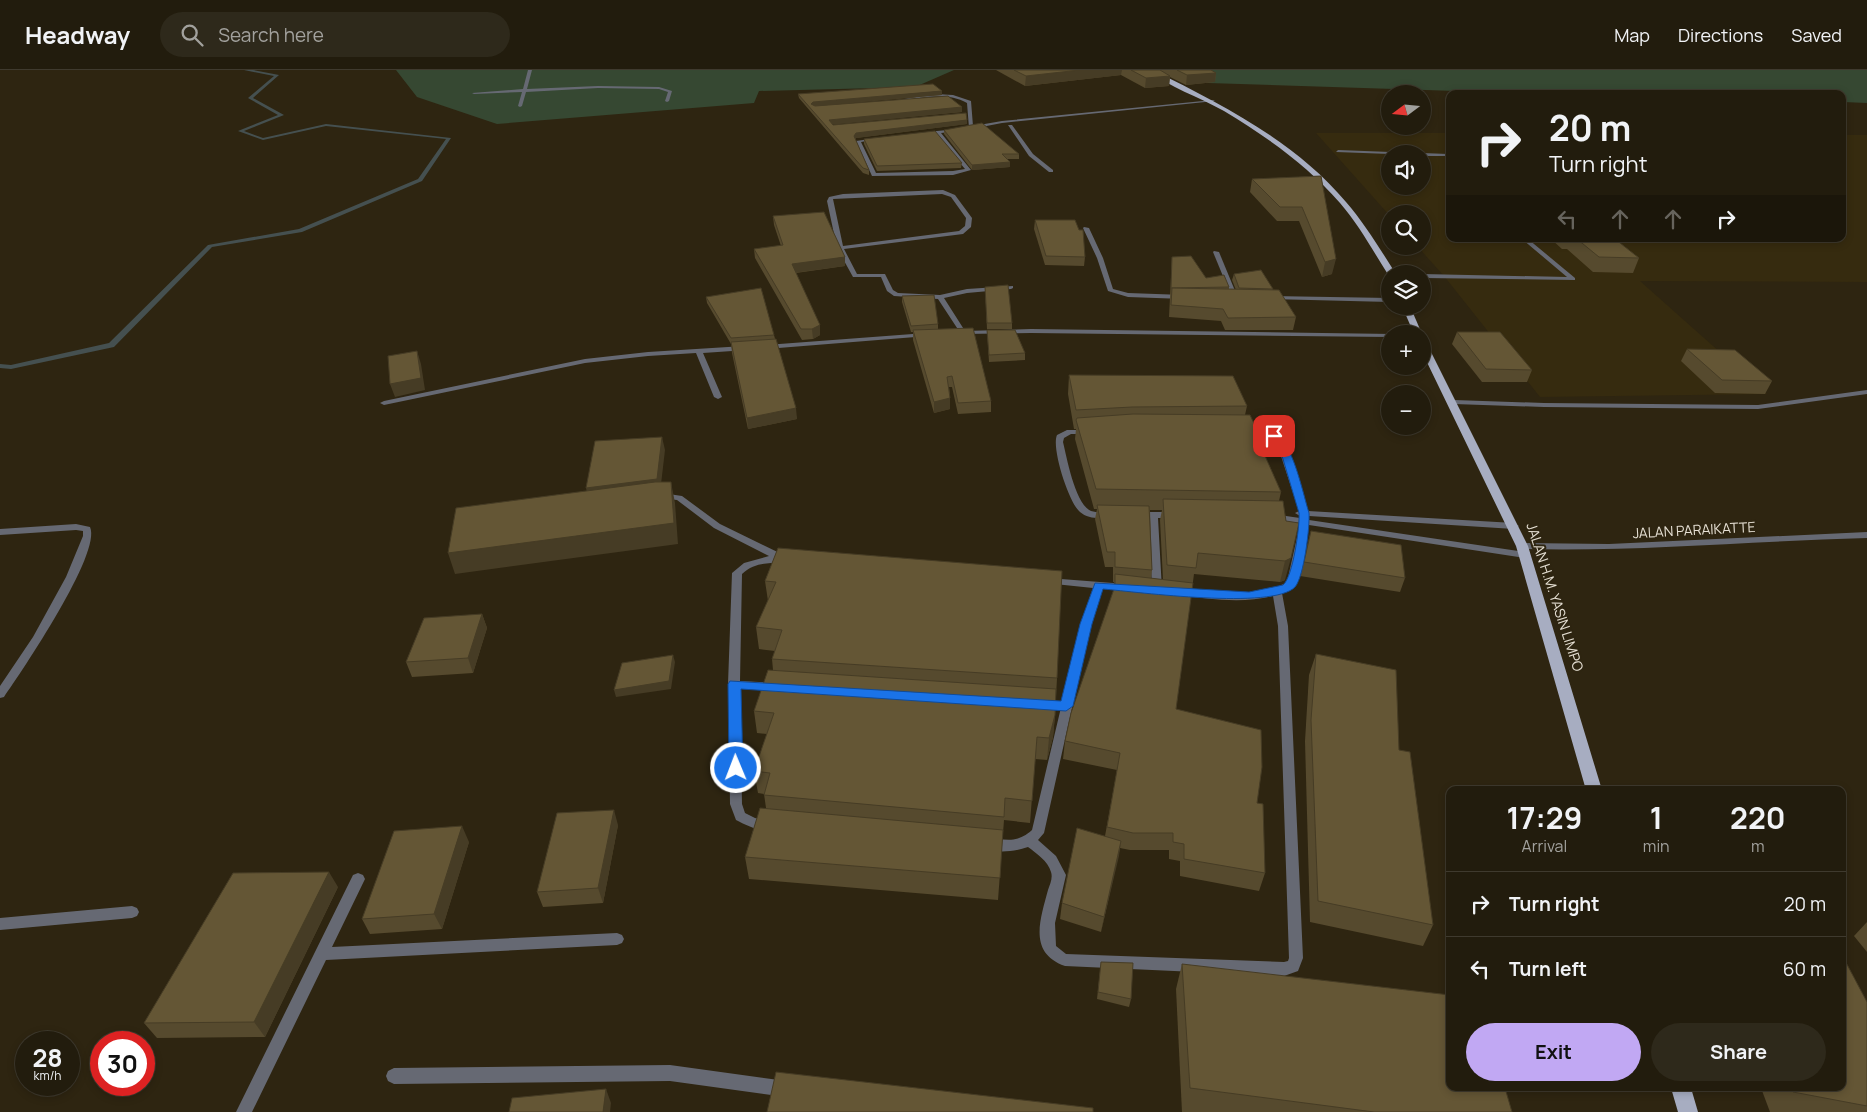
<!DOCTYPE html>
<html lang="en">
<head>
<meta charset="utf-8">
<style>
	body { margin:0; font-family:Manrope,sans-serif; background:#2e291b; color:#f1f3f6; height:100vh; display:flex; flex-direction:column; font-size:19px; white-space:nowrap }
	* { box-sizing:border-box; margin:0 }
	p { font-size:16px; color:#a2a19d }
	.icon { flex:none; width:28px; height:28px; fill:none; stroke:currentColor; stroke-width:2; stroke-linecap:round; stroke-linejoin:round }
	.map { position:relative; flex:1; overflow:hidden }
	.details { position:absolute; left:1446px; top:716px; width:400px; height:305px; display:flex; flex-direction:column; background:#221c0d; border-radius:10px; box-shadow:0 2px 8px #0003,0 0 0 1px #3f3a2e }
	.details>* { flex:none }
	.top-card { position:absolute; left:1446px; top:20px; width:400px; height:152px; border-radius:10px; box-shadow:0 2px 8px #0003,0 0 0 1px #3f3a2e; background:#221c0d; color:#f1f3f6; overflow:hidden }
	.needle { width:32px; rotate:254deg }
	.fabs { position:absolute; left:1381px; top:15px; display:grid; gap:10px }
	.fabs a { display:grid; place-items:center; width:50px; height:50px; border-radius:50%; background:#221c0d; box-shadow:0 2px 8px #0003,0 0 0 1px #3f3a2e; font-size:25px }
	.speed { position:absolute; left:15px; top:961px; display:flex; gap:10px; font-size:25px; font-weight:700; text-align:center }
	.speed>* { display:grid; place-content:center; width:65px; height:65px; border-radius:50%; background:#221c0d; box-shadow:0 2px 8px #0003,0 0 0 1px #3f3a2e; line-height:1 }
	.speed small { font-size:12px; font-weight:400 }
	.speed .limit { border:8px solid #d22; background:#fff; color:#111 }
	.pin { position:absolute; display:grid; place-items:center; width:42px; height:42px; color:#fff; margin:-21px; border-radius:10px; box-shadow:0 2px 8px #0006 }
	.me { position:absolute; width:55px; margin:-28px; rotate:359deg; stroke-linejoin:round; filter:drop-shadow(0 0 4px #0008) }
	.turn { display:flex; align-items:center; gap:18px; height:105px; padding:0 20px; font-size:22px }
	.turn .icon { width:65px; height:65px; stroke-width:2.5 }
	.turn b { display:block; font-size:35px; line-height:42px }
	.lanes { display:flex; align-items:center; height:48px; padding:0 20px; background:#0003; justify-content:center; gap:25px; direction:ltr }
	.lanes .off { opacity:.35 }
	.eta { display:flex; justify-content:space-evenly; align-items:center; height:85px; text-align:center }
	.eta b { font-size:30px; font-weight:700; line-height:35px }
	.action { display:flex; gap:10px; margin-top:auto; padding:10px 20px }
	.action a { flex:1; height:58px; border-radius:30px; background:#c1a8f3; color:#111; font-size:20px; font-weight:700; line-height:58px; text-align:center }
	.action a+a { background:#2e291b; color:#f1f3f6 }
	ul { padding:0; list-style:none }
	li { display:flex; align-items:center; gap:15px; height:65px; padding:0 20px; border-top:1px solid #3f3a2e }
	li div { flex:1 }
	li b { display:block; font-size:19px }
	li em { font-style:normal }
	header { display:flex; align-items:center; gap:30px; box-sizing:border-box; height:70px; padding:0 25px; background:#221c0d; border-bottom:1px solid #3f3a2e }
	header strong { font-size:24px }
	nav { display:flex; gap:28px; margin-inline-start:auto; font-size:18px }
	.search { width:350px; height:45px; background:#2e291b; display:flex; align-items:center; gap:12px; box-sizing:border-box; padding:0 18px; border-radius:28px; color:#a2a19d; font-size:19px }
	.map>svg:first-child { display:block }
</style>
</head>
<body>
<header>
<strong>Headway</strong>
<div class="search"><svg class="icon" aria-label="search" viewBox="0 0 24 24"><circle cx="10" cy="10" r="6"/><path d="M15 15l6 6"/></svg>Search here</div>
<nav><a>Map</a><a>Directions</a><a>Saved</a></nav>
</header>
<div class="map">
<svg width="1867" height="1042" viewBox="0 0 1867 1042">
	<rect width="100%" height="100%" fill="#2e2511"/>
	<path fill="#362b0f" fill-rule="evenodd" d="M1316,63H1450V169H1842L1843,65H1867V212L1640,211L1767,324L1540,327L1444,206L1417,176H1422V144H1390V146ZM1390,84H1422V116H1390Z"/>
	<g fill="#364832">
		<path d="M396,0H954L915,17L759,21L754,33L497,54L417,27Z"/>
		<path d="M1177,0H1867V33L1843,32L1842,24H1553L1208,13Z"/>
	</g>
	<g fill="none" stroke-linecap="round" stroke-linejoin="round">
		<path fill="#455050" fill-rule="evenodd" d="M244,0H253L279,5L253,28L284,45L244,61L263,68L326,54L451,68L422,111L302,162L212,177L114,277L11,299L0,298V294L11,295L109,273L208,175L299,159L418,109L446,69L326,56L263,70L238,61L278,45L248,28L274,6Z"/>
		<g fill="#666973" fill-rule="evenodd">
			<path d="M1338,80L1417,83L1419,84H1390L1336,82Z"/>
			<path d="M1422,83L1448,84L1450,87V92L1445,86H1422V84H1420Z"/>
			<path d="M1522,169H1528L1575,208V210L1422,208V204L1567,207Z"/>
		</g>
		<g fill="#666973" fill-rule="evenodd">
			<path d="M528,0H532L527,19L598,16L659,17L672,21L669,31L667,32L665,31L668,22L659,19L598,18L526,22L522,36L520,37L518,36L522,22L474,24L472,23L523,19Z"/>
			<path d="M935,24L953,25L971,31L973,56L1002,51L1213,30L1215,31L1002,53L971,59L969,58L967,33C946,21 922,28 900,31L898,30Z"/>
			<path d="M1008,55H1012L1033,84L1053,100V102H1049L1029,86Z"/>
			<path d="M958,59V61L941,63L971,100L953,105L872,106L856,71L877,68L879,69L861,72L876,103L953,101L965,99L936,64L924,65L922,64L937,61Z"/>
			<path d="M943,120L955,125L972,148L971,157L963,164L844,179L857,204H885L893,220L898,223L940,225L967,219L1013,216V218L1011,219L967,223L944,228L965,261L1031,259L1393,264H1390V267L1031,263L961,264L938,229L894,226L887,221L881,207H853L837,178L827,131L829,127L843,124ZM942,124L951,127L966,148L965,156L959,161L843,176L833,129Z"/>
			<path d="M1084,157L1089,158L1103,188L1113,219L1128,223L1184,225L1187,227L1184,229L1128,227L1108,221L1097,188L1083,158Z"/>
			<path d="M1214,181L1219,182L1238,228L1237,229L1232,228L1213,182Z"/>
			<path d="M1271,226L1390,228V232L1269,229L1268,228Z"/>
			<path d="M926,263L930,265L928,266L766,279L762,277L766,275Z"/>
			<path d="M744,276H747V280L703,283L722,327L718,329L714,327L696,283L648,286L585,293L384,335L380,333L384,331L585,289L648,282Z"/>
			<path d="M1867,320V324L1758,339L1544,337L1454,334L1450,332L1454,330L1544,333L1758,335Z"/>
			<path d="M1241,358C1261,355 1278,362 1288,379L1308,441L1514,453L1519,456L1514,459L1309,446V450L1525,482L1530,485L1525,488L1309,455L1297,513L1282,523L1288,556L1303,888L1298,901L1284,906L1065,896C1028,883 1040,850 1048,820C1050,814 1053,808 1051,802C1048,791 1036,783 1028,777C1014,782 998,783 984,779L983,775L984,771C1003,765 1013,777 1032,760L1081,553L1093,518L1045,513L1043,511L1045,509L1048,508L1126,514L1131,517L1126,520L1103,518L1091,553L1044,763L1038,770L1056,786L1066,805L1055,853L1056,876L1066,884L1284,892L1288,891L1289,888L1278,556L1273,526C1242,534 1209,529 1178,525L1173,522L1178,519C1213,523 1256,531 1287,512L1300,454L1272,450L1267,447L1272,444L1300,448V446L1295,443L1299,441L1277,374L1265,365L1241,362Z"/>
			<path d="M1067,360H1087L1091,362L1087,364H1071L1064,368L1063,372C1067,388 1075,434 1091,441C1097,443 1104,442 1110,443L1112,445L1110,447C1101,449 1088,449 1080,442C1069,433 1051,378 1057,365Z"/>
			<path d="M662,423L682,426L720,454L792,489C782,497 760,487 742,504L740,611L775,613L779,614L781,617L779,620L775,621L740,618L742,734L745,743L755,748L772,752L774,756L772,760C761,763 746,755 736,750L730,734L728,614L732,503L744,493L769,486L714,458L677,430L659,428L658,426Z"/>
			<path d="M1137,442H1172L1177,445L1172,448H1158L1162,520L1161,522H1153L1152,520L1149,448L1134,447L1132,445L1134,443Z"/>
			<path d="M76,454L90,457C102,483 22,601 4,627L0,628V616L33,567L66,507L83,466V461L76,460L0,465V459Z"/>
			<path d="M1867,462V468C1752,471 1637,482 1522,479L1517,476L1522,473L1609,474Z"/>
			<path d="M358,803L363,805L365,809L332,877L617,863L622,865L624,869L622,873L617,875L326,890L252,1042H236L353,805Z"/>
			<path d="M132,836L137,838L139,842L137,846L132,848L0,860V848Z"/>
			<path d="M670,995L786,1011L792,1013L794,1019L792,1025L786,1027L670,1011L394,1014L388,1011L386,1006L388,1001L394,998Z"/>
		</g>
		<g fill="#a7adc1" fill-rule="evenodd">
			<path d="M1147,0H1153C1222,35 1295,71 1346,132C1365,154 1380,179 1396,204H1390L1389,206C1373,181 1359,155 1340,133C1307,95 1267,67 1224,41C1199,27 1169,17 1147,0Z"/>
			<path d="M1402,236H1410L1422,264H1414Z"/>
			<path d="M1422,269L1426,272L1528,476L1602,720H1586L1516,476L1422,282Z"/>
			<path d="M1671,1018H1691L1698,1042H1678Z"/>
		</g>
	</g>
	<g fill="#564a2e" fill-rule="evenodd">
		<path d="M996,0H1211L1216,3L1215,12L1186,15L1170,7L1169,16L1145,18L1121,5L1025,16Z"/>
		<path d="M798,24L942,25L814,36L962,37V42L832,54L833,55L967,54L856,68L855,69L869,100V105L863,103L799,28Z"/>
		<path d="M944,60L1019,84V89H1007L1010,92V97L972,100L944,64Z"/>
		<path d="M864,69L962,93L961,98L877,101L864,74Z"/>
		<path d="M1321,106L1332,204L1322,207L1299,151H1277L1250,122L1252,109Z"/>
		<path d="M773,146L845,196L796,203L820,265L813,269L802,270L755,188L754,179L781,176L774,155Z"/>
		<path d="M1035,150L1085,187L1084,196L1045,195L1034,159Z"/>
		<path d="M1551,169H1615L1639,188L1633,203L1593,202L1567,179H1562Z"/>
		<path d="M1172,187L1206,208L1229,217V219L1236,220L1232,210L1234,204L1273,219L1272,220L1296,247L1293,260H1225L1221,251L1169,247Z"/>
		<path d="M985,217L1012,253V259H987Z"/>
		<path d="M902,226L938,254V259L991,331V342L958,344L952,317H949L950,328V339L934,343L913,270V262H911L902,232Z"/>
		<path d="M706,227L774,265L797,349L748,359L732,283L731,274L707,233Z"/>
		<path d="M987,260L1025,283V290L989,292Z"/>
		<path d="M1457,262L1532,300L1527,312H1482L1452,274Z"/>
		<path d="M1687,279L1772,311L1765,324L1715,323L1681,291Z"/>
		<path d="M1069,305L1247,336L1245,345L1262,370L1261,377L1281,422L1279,431L1286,451L1285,510L1280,512L1194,504L1176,639L1257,733L1265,803L1259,821L1180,806V791L1169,789V780H1130L1120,778L1101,862L1060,849L1062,833L1105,766L1117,700L1063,689L1065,671L1113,522L1114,512H1113V497H1105L1095,449L1097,439H1094L1075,369L1076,359H1074L1068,324ZM1150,440H1162L1160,450L1163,510L1151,508L1152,500Z"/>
		<path d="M1311,461L1405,508L1400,522L1300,506L1307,476Z"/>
		<path d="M778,478L1057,608L1055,645L1053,667L1047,690L1035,689L1030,753L1004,750L998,830L749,809L745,787L766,738L764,724L758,723L754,701L767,664L757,663L754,641L773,600L772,589L775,581L759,579L756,557L768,531L765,511Z"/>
		<path d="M482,544L487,558L473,603L412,607L406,592Z"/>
		<path d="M1316,584L1399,680L1433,855L1423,876L1310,852L1305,671L1309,605Z"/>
		<path d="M618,755L603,833L543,837L537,822Z"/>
		<path d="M469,772L442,859L370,864L362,849Z"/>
		<path d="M338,817L265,967L157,968L144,953Z"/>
		<path d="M1867,852V882L1854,866Z"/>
		<path d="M1101,892L1131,929L1129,937L1097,929Z"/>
		<path d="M1182,894L1512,1042H1182L1176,919Z"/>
		<path d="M1867,932V1042H1770L1761,1018H1842Z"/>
	</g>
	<g fill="#463c25">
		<path d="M1080,0H1122L1121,5L1025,16L1026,6Z"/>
		<path d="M1216,3L1215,12L1186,15L1187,5Z"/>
		<path d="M1170,6L1169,16L1145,18L1146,8Z"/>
		<path d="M942,21V25L813,36L811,34L813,32Z"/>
		<path d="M962,37V42L830,55L829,50Z"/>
		<path d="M967,50V54L856,68L854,71V66L856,63Z"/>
		<path d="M1010,92V97L972,100V95Z"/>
		<path d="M845,187V196L793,203L792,194Z"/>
		<path d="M1336,189L1332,204L1322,207L1325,192Z"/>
		<path d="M820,255V265L813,269L812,259Z"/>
		<path d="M417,281L421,294L425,320L395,327L390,314Z"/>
		<path d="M950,328V339L934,343V332Z"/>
		<path d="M796,338L797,349L748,359L747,348Z"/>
		<path d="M662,367L665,380L660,423L589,432L586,418Z"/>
		<path d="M671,412L675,433L678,474L455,504L448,483Z"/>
		<path d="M1291,488L1285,510L1280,512L1285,491Z"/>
		<path d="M482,544L487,558L473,603L468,588Z"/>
		<path d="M673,585L675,592L671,619L616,627L614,620Z"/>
		<path d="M1055,645L1053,667L1047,690L1049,668Z"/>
		<path d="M614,740L618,755L603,833L598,818Z"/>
		<path d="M462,756L469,772L442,859L434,844Z"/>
		<path d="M1121,771L1119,786L1101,862L1104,847Z"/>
		<path d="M329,802L338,817L265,967L254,952Z"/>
		<path d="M606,1019L611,1033L610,1042H603Z"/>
	</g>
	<g fill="#645635" stroke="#463c25">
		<path d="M1014,0H1080L1026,6Z"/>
		<path d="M1131,0H1160L1170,6L1146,8Z"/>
		<path d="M1177,0H1211L1216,3L1187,5Z"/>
		<path d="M933,14L942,21L813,32L811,34L815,36L948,26L962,37L829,50L833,55L966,43L967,50L856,63L854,66L869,100L863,98L798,24Z"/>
		<path d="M982,53L1019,84H1002L1010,92L972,95L944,60Z"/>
		<path d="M935,61L962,93L877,96L864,69Z"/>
		<path d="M1321,106L1336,189L1325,192L1302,137H1280L1252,109Z"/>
		<path d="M824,142L845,187L792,194L820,255L812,259H801L754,179L783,175L773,146Z"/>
		<path d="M1035,150H1075L1079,160H1083L1085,187L1046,186Z"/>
		<path d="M1577,169H1615L1639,188L1599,187Z"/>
		<path d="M1191,186L1206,208L1224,205L1229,217L1171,218L1172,187Z"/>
		<path d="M1261,200L1273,219L1239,218L1234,204Z"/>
		<path d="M1008,215L1012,253H987L985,217Z"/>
		<path d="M761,218L774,265L731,268L706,227Z"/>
		<path d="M1172,218L1279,220L1296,247L1228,248L1223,239L1171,235Z"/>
		<path d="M934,225L938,254L911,256L902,226Z"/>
		<path d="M973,258L991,331L958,333L952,306L947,307L950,328L934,332L913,260Z"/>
		<path d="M987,260H1015L1025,283L989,285Z"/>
		<path d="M1457,262H1500L1532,300L1486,299Z"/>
		<path d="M776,269L796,338L747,348L731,272Z"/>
		<path d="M1687,279L1735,280L1772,311L1722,310Z"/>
		<path d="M417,281L421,308L390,314L388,286Z"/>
		<path d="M1069,305L1233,306L1247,336L1132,337L1076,340Z"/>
		<path d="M1133,344L1250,345L1262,370H1258L1281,422L1096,419L1076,350L1077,348Z"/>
		<path d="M662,367L657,409L586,418L595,371Z"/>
		<path d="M655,412H671L674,453L448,483L456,438Z"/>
		<path d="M1163,429L1283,431L1286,451L1299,453L1291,488L1285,491L1198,483L1196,498L1167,495Z"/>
		<path d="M1097,435L1149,436L1152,500L1115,497V482H1107Z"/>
		<path d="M1311,461L1401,475L1405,508L1304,492Z"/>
		<path d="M778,478L1062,501L1057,608L772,589L782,560L756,557L776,512L765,511Z"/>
		<path d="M1115,504L1193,513L1176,639L1261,660L1262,697L1257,733L1263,734L1265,803L1184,789V774L1173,772V763H1133L1107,757L1120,683L1065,671L1071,643L1115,516Z"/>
		<path d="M482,544L468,588L406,592L424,548Z"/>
		<path d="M1316,584L1396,600L1399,680L1410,682L1433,855L1318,831L1311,650Z"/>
		<path d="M673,585L669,611L614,620L622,593Z"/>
		<path d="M768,600L1056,619L1055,645L1049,668L1037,667L1032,731L1005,728L1004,747L764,725L770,703L754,701L774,643L754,641Z"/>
		<path d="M760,738L1003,760L1000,808L745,787Z"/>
		<path d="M614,740L598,818L537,822L557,743Z"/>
		<path d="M462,756L434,844L362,849L394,761Z"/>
		<path d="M1077,758L1121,771L1104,847L1062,833Z"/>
		<path d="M329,802L254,952L144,953L233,803Z"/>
		<path d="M1842,885L1867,932V1036L1793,1022L1791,1018H1842Z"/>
		<path d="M1101,892L1133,893L1131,929L1098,922Z"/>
		<path d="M1182,894L1450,925V1018H1505L1512,1042H1374L1190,1018Z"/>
		<path d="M776,1002L1093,1038V1042H767Z"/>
		<path d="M606,1019L603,1042H509L512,1028Z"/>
	</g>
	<path fill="#1a73e8" stroke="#114b97" d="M1274,363C1292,369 1303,424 1309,443C1310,456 1304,507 1295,517C1273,540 1138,522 1103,519L1092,554L1073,636L1066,641L741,619L743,698L736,704L731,702L729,698L728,614L730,611L1061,631L1080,554L1095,513L1249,522L1283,515C1293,507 1300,456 1299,443L1280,379L1269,366Z"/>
	<g text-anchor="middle" stroke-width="4" stroke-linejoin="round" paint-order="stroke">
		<g font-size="14" fill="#e6e0d4" stroke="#2e2511">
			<text transform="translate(1694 460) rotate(-3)" y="5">JALAN PARAIKATTE</text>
			<text transform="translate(1555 527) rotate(72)" y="5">JALAN H.M. YASIN LIMPO</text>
		</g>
	</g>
</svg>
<div class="fabs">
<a><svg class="needle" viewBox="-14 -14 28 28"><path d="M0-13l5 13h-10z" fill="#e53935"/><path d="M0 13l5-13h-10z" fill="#a2a19d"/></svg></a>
<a><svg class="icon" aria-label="sound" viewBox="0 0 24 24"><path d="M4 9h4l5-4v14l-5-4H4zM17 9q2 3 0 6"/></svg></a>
<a><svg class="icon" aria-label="search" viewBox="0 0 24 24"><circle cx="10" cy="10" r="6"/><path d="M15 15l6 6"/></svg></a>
<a><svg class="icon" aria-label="layers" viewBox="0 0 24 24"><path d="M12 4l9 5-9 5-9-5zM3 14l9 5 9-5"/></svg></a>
<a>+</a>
<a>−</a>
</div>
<div class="speed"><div>28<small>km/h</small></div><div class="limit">30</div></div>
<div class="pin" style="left:1274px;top:366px;background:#d93025"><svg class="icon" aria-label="arrive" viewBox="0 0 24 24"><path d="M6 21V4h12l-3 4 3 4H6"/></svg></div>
<svg class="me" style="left:736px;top:698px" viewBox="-20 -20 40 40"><circle r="17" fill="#1a73e8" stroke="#fff" stroke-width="3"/><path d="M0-11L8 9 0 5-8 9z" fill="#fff"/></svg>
<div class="top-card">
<div class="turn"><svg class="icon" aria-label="right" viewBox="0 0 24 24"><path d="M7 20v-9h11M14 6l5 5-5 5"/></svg><div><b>20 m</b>Turn right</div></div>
<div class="lanes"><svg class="icon off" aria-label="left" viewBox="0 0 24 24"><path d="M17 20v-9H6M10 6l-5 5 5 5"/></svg><svg class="icon off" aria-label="ahead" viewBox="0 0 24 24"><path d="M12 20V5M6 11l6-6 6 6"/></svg><svg class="icon off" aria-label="ahead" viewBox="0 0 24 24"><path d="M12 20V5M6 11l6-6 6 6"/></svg><svg class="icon" aria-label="right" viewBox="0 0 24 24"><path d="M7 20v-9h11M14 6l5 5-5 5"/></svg></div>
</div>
<section class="details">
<div class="eta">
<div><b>17:29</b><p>Arrival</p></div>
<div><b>1</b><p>min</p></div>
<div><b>220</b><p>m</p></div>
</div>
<ul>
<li><svg class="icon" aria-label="right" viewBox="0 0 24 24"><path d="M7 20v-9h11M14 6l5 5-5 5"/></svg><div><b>Turn right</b></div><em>20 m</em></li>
<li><svg class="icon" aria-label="left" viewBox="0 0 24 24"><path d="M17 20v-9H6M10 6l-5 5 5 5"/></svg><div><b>Turn left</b></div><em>60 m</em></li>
</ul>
<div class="action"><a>Exit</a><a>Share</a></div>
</section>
</div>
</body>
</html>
